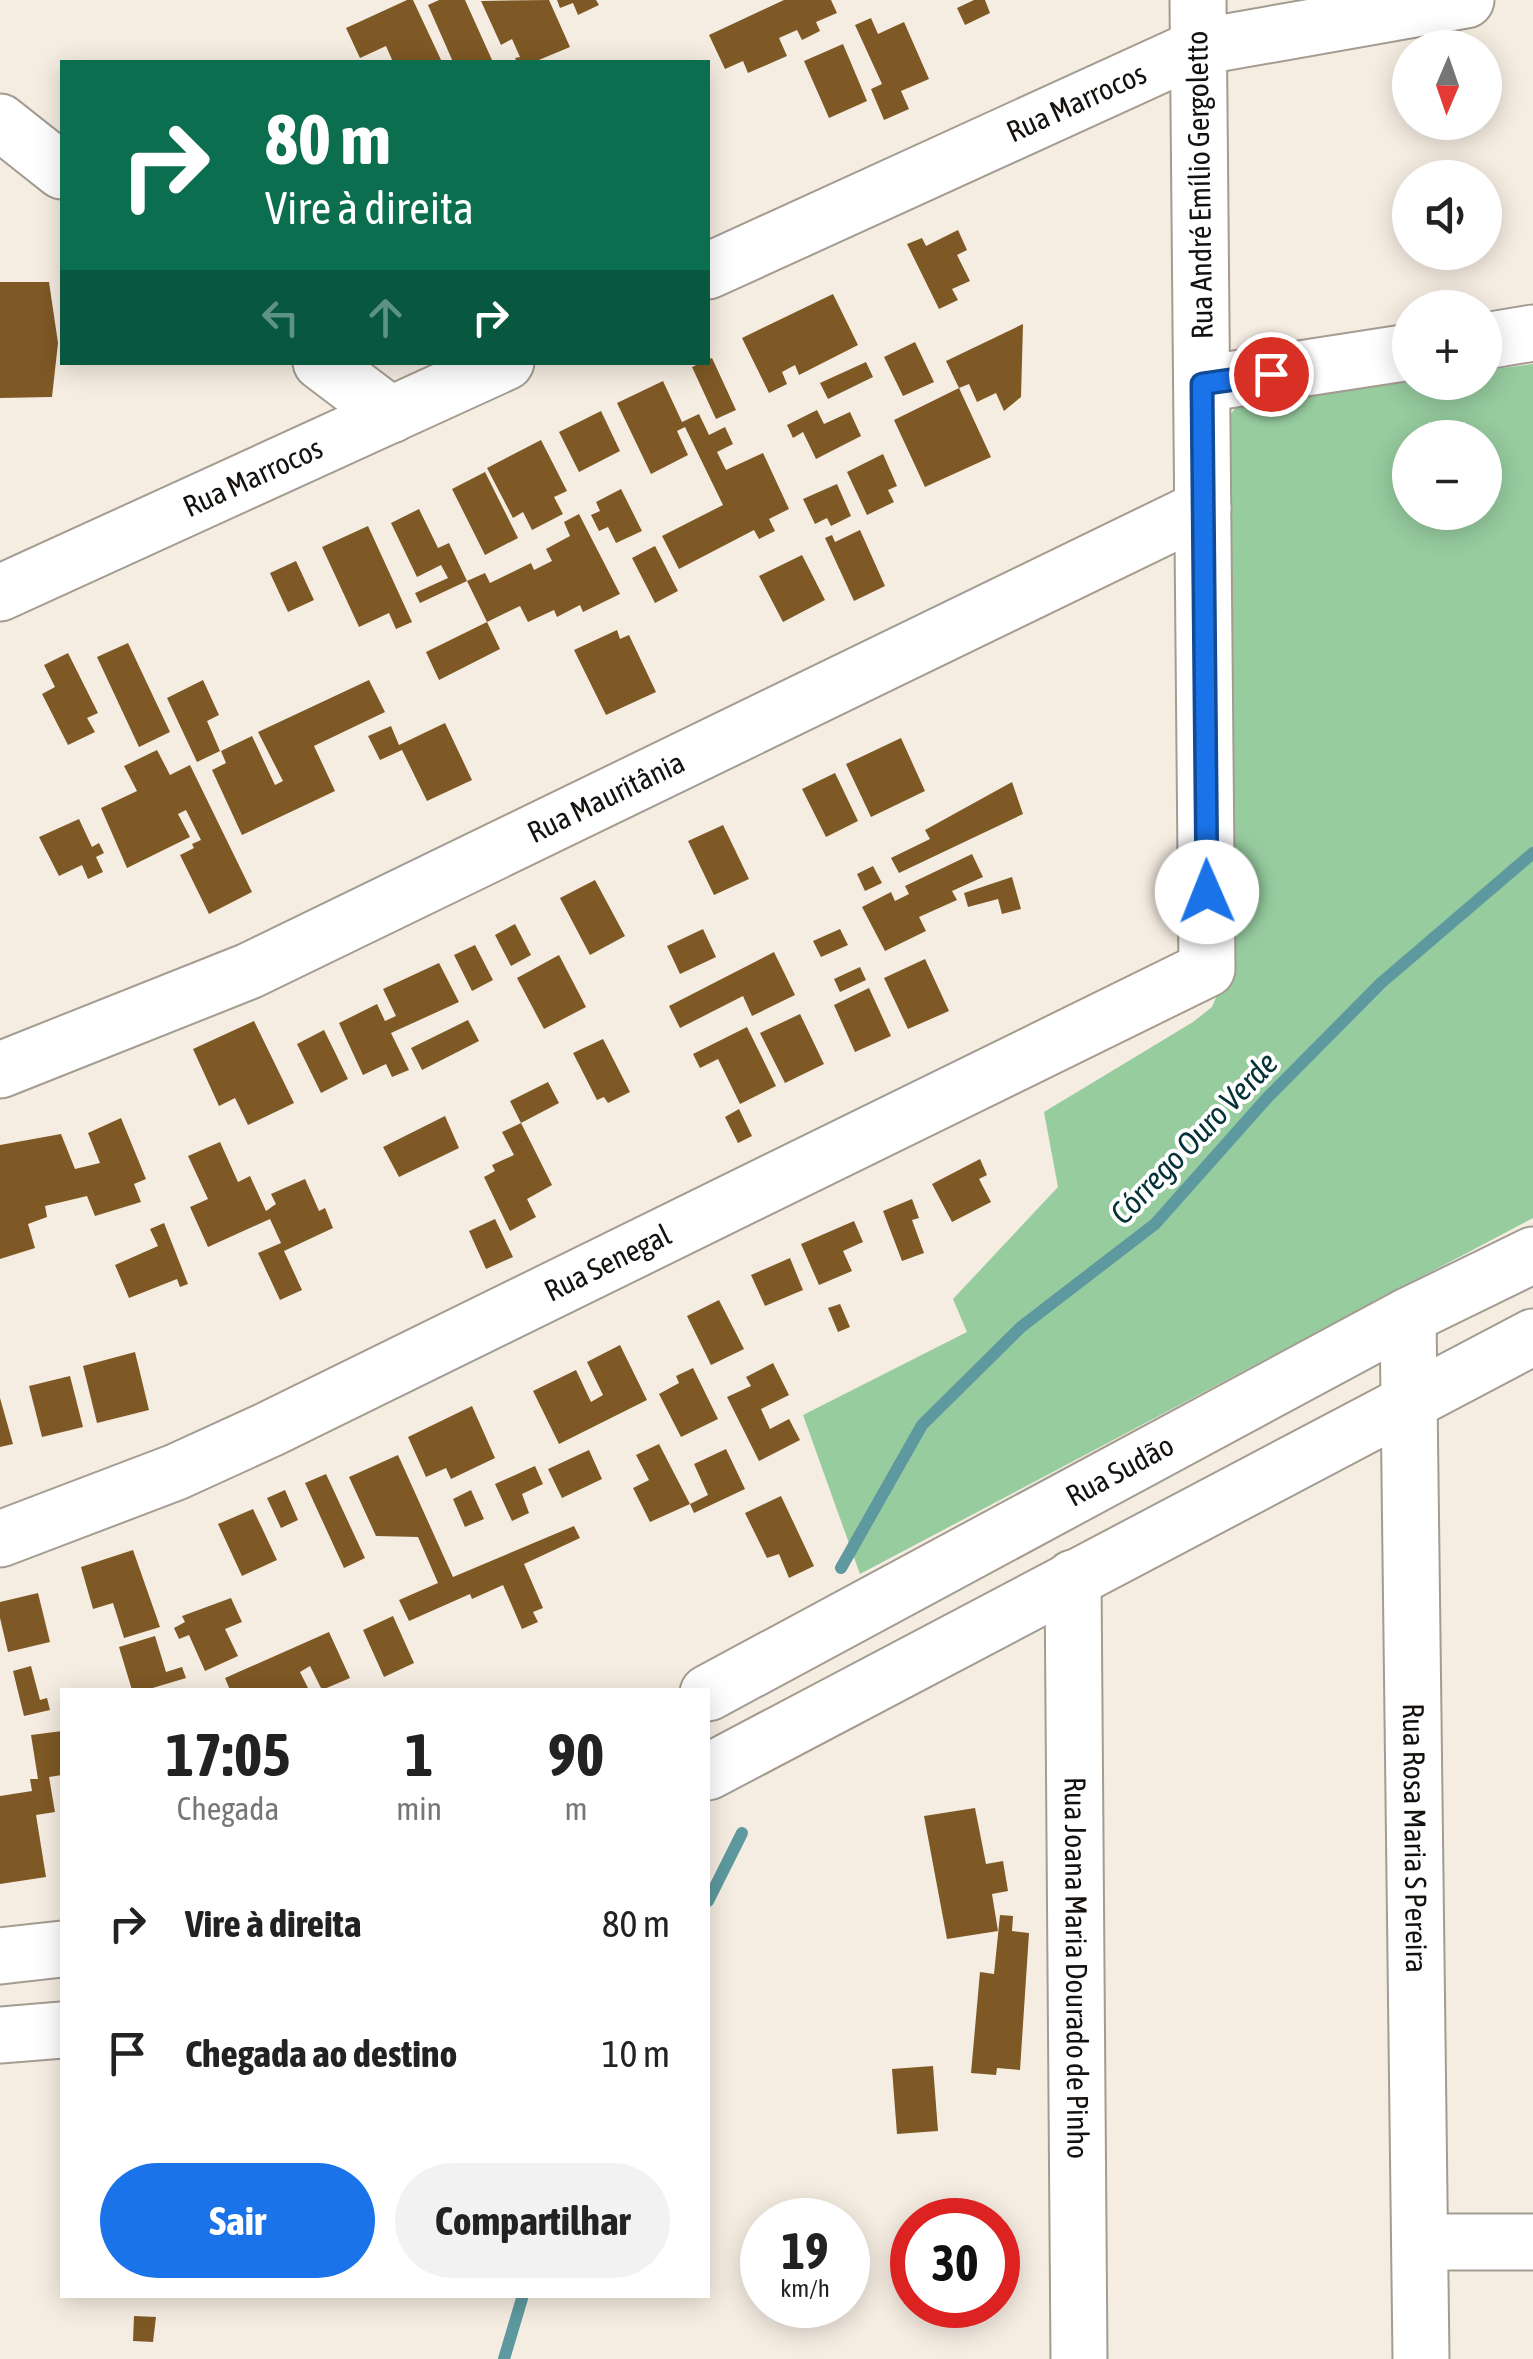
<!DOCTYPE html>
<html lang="pt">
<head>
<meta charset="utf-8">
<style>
	body { margin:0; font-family:"Asap Condensed",sans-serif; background:#f2f2f2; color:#222; height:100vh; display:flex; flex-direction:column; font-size:38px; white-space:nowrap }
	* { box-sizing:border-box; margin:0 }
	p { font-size:32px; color:#767676 }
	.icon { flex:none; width:55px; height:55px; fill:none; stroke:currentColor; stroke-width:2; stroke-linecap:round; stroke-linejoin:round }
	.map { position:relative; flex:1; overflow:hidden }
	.side { position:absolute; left:60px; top:1688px; width:650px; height:610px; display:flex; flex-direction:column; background:#fff; border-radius:0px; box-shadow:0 5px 25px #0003 }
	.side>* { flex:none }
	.hud { position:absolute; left:60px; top:60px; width:650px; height:305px; border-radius:0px; box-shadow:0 5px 25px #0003; background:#0b6e4f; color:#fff; overflow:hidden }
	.needle { width:65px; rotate:182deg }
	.tools { position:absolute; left:1392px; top:30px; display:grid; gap:20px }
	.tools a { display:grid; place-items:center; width:110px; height:110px; border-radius:50%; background:#fff; box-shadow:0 5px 25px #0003; font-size:50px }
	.speed { position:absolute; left:740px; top:2198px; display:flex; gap:20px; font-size:50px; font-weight:700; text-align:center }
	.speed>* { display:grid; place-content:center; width:130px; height:130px; border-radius:50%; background:#fff; box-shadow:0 5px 25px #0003; line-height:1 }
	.speed small { font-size:25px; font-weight:400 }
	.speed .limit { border:15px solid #d22; background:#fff; color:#111 }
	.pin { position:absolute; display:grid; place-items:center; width:85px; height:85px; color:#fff; margin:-42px; border:5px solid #fff; border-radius:50%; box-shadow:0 2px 10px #0007 }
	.me { position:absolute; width:110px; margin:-55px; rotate:359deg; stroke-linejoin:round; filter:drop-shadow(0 0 8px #0008) }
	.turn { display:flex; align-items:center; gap:35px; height:210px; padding:0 40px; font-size:45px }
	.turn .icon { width:130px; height:130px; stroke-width:2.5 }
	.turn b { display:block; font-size:70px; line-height:85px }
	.lanes { display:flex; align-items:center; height:95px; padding:0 40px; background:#0003; justify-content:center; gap:50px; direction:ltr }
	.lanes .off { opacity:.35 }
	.eta { display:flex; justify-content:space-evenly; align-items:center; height:170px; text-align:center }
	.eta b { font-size:60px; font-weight:700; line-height:70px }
	.cta { display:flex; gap:20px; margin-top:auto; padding:20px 40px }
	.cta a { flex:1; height:115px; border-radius:60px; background:#1a73e8; color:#fff; font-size:40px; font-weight:700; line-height:115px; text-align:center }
	.cta a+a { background:#f2f2f2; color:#222 }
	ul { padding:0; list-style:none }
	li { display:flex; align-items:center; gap:30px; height:130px; padding:0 40px }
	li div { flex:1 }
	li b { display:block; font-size:38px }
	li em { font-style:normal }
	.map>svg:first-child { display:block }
</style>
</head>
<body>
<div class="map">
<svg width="1533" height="2359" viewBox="0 0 1533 2359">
	<rect width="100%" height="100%" fill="#f6ede2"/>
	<path fill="#97cc9f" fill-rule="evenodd" d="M1533,364V1218L860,1574L803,1415L967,1332L953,1299L1058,1187L1044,1112L1193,1022L1212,1007L1221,986L1228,418L1238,404L1410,380L1485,382V370ZM1410,438H1485V512H1410Z"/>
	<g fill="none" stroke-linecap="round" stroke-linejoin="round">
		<g stroke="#5d999e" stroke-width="12">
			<path d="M841,1568L922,1425L1021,1327L1155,1224L1267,1098L1381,983L1533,853"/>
			<path d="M708,1901L742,1833"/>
			<path d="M504,2359L523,2295"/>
		</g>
	</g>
	<g fill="#7f5925">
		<path d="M407,0H413L442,62H393L386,46L360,58L346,28Z"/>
		<path d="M439,0H465L492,60L453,62L428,5Z"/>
		<path d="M549,0L570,47L534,62H517L515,58L520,57L512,39L501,45L481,1Z"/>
		<path d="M557,0H596L599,5L578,15L573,3L560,8Z"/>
		<path d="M784,0H831L837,13L816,22L820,31L802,40L797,30L779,38L787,56L748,73L743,61L725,69L709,35Z"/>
		<path d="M974,0H985L990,13L965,25L957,8Z"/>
		<path d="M871,18L878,34L904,22L929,79L901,91L909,109L884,120L871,89L882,84L855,25Z"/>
		<path d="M843,44L867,101L829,118L804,61Z"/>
		<path d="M958,230L967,250L957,255L970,281L952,289L958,300L939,309L907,244L922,238L926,246Z"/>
		<path d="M0,282H49L58,343L52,397L0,398Z"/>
		<path d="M833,294L858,345L799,375L795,365L782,372L787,384L769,393L742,338Z"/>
		<path d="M1023,324L1021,397L1004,411L996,393L977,402L969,384L959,388L991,457L925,487L894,420L959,388L946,361Z"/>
		<path d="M915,342L934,382L903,396L884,357Z"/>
		<path d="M712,358L736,410L716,419L692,367Z"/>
		<path d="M866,362L873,377L828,399L820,383Z"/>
		<path d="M663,381L682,422L699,414L709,435L725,427L733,444L717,452L726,470L763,453L789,509L769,519L775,531L759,539L754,530L679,569L662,536L723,505L685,427L677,431L688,455L651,474L617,403Z"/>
		<path d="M817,410L824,424L850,412L861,436L816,459L803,432L793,438L787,425Z"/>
		<path d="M601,411L620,451L579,472L559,432Z"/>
		<path d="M541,440L567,491L554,497L563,514L532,530L523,512L513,518L487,468Z"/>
		<path d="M883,454L897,486L888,490L894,502L867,515L847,472Z"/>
		<path d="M485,472L518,538L485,555L452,489Z"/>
		<path d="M837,484L851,516L831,526L827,518L815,524L803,499Z"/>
		<path d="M621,489L642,531L616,543L608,527L599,531L591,515L600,511L596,502Z"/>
		<path d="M419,509L438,548L449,543L467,581L485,573L490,583L531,563L534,570L552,561L546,549L570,536L564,522L579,514L620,594L583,612L580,605L557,617L554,610L528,622L520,606L487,622L467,581L420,603L415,593L448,578L441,565L417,577L391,523Z"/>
		<path d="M368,526L412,622L396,629L389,613L359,627L322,547Z"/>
		<path d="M860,530L885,586L854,601L825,538L832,535L835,542Z"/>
		<path d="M655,546L678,591L655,603L632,558Z"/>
		<path d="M802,555L825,600L783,622L759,576Z"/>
		<path d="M296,561L314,600L288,612L270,573Z"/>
		<path d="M487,622L500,649L439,680L426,652Z"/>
		<path d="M617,630L620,639L629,635L656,692L606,715L574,650Z"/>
		<path d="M128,643L170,732L139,747L97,657Z"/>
		<path d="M68,653L98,713L87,718L95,732L68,745L42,694L55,687L44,665Z"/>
		<path d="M203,680L219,715L207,721L220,751L197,762L167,698Z"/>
		<path d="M369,680L385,712L314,746L335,791L242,835L212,770L226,763L221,751L252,736L275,785L283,781L258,732Z"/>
		<path d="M445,723L472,780L427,801L402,750L380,760L368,736L391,726L399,745Z"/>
		<path d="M901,738L925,791L871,817L846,764Z"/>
		<path d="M157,750L170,775L190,765L252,892L209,914L180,855L194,848L192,844L201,840L186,810L178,814L190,837L127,868L101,808L137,791L124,766Z"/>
		<path d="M835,773L858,821L826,837L802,789Z"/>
		<path d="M1012,782L1023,814L899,873L891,858L930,839L925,830Z"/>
		<path d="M79,819L92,847L99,843L104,853L96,857L103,872L88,879L82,865L59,876L39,837Z"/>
		<path d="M723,825L749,879L714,895L688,841Z"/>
		<path d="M972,854L983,877L952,891L957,900L919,917L926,931L885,951L862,907L891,892L895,901L909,894L905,886Z"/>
		<path d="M873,866L882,883L865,891L857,874Z"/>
		<path d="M1012,877L1021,909L1002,914L998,899L968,907L964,893Z"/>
		<path d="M595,880L625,936L590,955L560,898Z"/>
		<path d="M515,924L531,955L511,966L495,935Z"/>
		<path d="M703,929L716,957L680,974L667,946Z"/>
		<path d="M840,929L848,945L821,957L813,941Z"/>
		<path d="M475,945L493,980L472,991L454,955Z"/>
		<path d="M774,952L795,995L752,1016L743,996L680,1028L669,1006Z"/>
		<path d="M559,955L586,1007L544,1029L517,978Z"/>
		<path d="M925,959L949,1011L908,1029L884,978Z"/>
		<path d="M439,963L459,1002L391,1033L409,1070L392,1077L386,1064L363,1075L339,1023L377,1004L385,1021L396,1016L383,989Z"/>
		<path d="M860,967L866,980L840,992L834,979Z"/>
		<path d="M869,988L891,1036L855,1052L834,1005Z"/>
		<path d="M800,1014L824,1064L785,1083L760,1033Z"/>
		<path d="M468,1020L479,1041L422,1070L411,1048Z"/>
		<path d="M254,1021L294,1103L248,1125L235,1098L219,1106L193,1049Z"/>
		<path d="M747,1027L776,1086L740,1104L718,1059L700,1068L693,1054Z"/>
		<path d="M324,1030L348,1079L321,1093L297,1044Z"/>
		<path d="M603,1039L630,1092L608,1103L604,1097L597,1100L573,1053Z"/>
		<path d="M548,1082L559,1103L521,1123L552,1185L527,1199L536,1217L510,1231L484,1177L495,1171L492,1165L514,1155L502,1132L521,1123L510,1101Z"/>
		<path d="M739,1109L752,1136L738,1143L725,1117Z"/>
		<path d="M445,1116L459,1148L399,1177L383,1147Z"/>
		<path d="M121,1118L146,1179L134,1184L141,1202L95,1216L87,1196L45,1206L47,1217L28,1224L35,1248L0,1259V1145L61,1134L75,1169L100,1163L88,1133Z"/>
		<path d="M220,1142L238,1182L250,1176L266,1211L276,1204L271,1194L305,1179L319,1211L325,1208L333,1228L284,1251L302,1290L280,1300L258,1253L281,1243L270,1219L208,1247L190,1207L208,1199L188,1156Z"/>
		<path d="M980,1159L987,1175L979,1179L991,1202L952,1222L932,1184Z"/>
		<path d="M912,1199L919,1218L912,1220L924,1253L902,1261L883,1211Z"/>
		<path d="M495,1219L513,1257L486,1269L469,1231Z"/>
		<path d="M854,1221L863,1242L843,1251L852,1271L819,1285L801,1244Z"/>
		<path d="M164,1223L188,1284L180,1287L177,1279L129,1298L115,1265L158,1246L150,1229Z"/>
		<path d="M790,1258L803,1290L765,1306L751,1275Z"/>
		<path d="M719,1300L744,1349L711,1365L687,1316Z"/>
		<path d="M840,1304L850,1327L838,1332L828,1308Z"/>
		<path d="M620,1345L647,1400L559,1444L533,1391L576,1370L591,1402L603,1395L587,1362Z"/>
		<path d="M135,1352L149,1410L97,1423L83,1366Z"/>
		<path d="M773,1363L789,1395L761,1409L770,1429L789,1419L800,1440L759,1461L727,1397L751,1386L746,1377Z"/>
		<path d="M693,1368L718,1419L681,1437L659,1394L679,1383L676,1376Z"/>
		<path d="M70,1376L83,1427L42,1437L29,1386Z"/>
		<path d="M0,1398L13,1444L0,1447Z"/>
		<path d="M472,1406L495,1458L451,1479L446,1468L426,1477L408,1437Z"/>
		<path d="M659,1444L690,1504L708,1495L694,1464L726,1449L745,1489L694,1513L690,1504L650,1522L633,1488L649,1480L636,1455Z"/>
		<path d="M589,1450L602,1479L562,1498L548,1469Z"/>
		<path d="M398,1455L453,1577L574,1526L580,1538L524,1564L543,1608L533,1612L538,1622L522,1629L503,1585L472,1599L470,1594L409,1621L399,1600L438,1583L418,1537L376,1536L349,1477Z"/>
		<path d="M535,1466L543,1484L522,1494L529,1513L512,1521L495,1484Z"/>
		<path d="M326,1474L365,1558L344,1568L305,1483Z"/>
		<path d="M285,1490L298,1520L281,1528L267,1498Z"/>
		<path d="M471,1490L484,1519L465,1527L453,1499Z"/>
		<path d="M781,1496L814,1566L789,1578L779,1554L767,1558L745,1513Z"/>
		<path d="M253,1509L277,1560L242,1576L218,1524Z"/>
		<path d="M133,1550L160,1627L124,1638L113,1603L93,1609L81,1567Z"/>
		<path d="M38,1593L50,1642L8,1652L0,1618V1602Z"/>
		<path d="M231,1598L242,1622L225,1629L238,1656L205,1671L189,1635L179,1639L174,1628L185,1622L182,1616Z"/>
		<path d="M393,1616L414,1663L384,1677L363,1630Z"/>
		<path d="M329,1632L350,1678L322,1690L310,1666L300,1672L309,1690H230L225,1678Z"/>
		<path d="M155,1636L166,1672L182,1667L186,1678L146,1690H132L119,1647Z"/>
		<path d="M31,1666L40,1700L47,1698L50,1710L24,1716L13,1671Z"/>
		<path d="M62,1731V1775L49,1777L55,1812L36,1815L46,1877L0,1884V1796L32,1791L30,1779H38L31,1735Z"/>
		<path d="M975,1808L986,1864L1003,1861L1008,1891L992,1894L998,1931L947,1939L924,1816Z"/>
		<path d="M1000,1915L1013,1916L1012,1931L1029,1933L1020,2070L997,2068L996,2075L971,2073L980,1972L994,1974Z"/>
		<path d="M933,2066L938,2131L897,2134L892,2069Z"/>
		<path d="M134,2316L156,2317L153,2342L133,2341Z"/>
	</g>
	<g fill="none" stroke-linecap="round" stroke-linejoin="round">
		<defs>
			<g id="minor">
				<path d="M0,122L62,171"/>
				<path id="s1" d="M708,271L1199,47L1466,0"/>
				<path d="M1485,341L1533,333"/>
				<path d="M321,362L391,415"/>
				<path d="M1202,384L1410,352"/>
				<path id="s2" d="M0,593L506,362"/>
				<path id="s3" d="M0,1070L249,971L1203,508"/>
				<path id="s4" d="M1408,1316L1421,2359"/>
				<path id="s5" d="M0,1539L176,1472L270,1429L1207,969L1198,0"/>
				<path id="s6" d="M1073,1578L1079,2359"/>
				<path id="s7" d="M708,1693L1408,1316L1533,1255"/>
				<path d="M708,1772L1533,1337"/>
				<path d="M0,1956L62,1949"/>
				<path d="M0,2035L62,2030"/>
				<path d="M1420,2242H1533"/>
			</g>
		</defs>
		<use href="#minor" stroke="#a49b91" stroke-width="59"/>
		<use href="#minor" stroke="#fff" stroke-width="55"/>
	</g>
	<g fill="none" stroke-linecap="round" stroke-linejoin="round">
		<defs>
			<path id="route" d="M1207,892L1202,384L1271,374"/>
		</defs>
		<use href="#route" stroke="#114b97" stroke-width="25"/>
		<use href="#route" stroke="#1a73e8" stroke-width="18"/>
	</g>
	<g text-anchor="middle" stroke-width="8" stroke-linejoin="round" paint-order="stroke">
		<g font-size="30" fill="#14110e" stroke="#fff">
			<text dy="10" stroke="none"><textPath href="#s1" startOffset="405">Rua Marrocos</textPath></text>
			<text transform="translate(1200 185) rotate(-91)" y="10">Rua André Emílio Gergoletto</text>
			<text dy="10" stroke="none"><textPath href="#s2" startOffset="278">Rua Marrocos</textPath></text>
			<text dy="10" stroke="none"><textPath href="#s3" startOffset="665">Rua Mauritânia</textPath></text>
			<text dy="10" stroke="none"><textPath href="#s5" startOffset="668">Rua Senegal</textPath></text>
			<text dy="10" stroke="none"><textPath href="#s7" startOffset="468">Rua Sudão</textPath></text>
			<text dy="10" stroke="none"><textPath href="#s4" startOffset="522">Rua Rosa Maria S Pereira</textPath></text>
			<text dy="10" stroke="none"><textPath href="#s6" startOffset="390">Rua Joana Maria Dourado de Pinho</textPath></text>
		</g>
		<g font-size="32" font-style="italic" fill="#053236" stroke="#fff">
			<text transform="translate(1194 1138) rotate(-46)" y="11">Córrego Ouro Verde</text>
		</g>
	</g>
</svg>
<div class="tools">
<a><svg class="needle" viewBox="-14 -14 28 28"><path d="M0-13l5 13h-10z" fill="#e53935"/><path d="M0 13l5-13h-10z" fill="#767676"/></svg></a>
<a><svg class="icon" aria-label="sound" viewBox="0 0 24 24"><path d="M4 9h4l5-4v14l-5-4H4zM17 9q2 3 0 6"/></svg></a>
<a>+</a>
<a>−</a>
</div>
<div class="speed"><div>19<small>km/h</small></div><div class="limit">30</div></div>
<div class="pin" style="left:1271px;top:374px;background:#d93025"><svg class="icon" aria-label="arrive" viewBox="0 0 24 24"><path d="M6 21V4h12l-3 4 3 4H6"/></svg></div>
<svg class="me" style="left:1207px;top:892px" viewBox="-20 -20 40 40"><circle r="19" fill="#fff"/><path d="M0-13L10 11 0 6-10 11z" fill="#1a73e8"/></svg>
<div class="hud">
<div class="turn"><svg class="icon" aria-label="right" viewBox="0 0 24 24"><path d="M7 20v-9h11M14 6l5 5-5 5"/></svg><div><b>80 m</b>Vire à direita</div></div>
<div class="lanes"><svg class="icon off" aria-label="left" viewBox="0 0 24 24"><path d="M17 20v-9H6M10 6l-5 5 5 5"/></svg><svg class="icon off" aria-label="ahead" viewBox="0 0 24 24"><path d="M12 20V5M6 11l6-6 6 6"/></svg><svg class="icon" aria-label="right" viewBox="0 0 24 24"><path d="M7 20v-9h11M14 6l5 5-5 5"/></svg></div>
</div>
<section class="side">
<div class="eta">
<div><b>17:05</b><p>Chegada</p></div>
<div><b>1</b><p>min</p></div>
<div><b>90</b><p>m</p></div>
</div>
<ul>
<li><svg class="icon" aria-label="right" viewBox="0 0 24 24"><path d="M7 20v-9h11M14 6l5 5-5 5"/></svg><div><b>Vire à direita</b></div><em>80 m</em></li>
<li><svg class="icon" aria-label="arrive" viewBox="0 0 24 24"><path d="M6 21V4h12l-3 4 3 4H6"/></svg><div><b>Chegada ao destino</b></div><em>10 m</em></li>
</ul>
<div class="cta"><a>Sair</a><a>Compartilhar</a></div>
</section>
</div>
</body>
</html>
